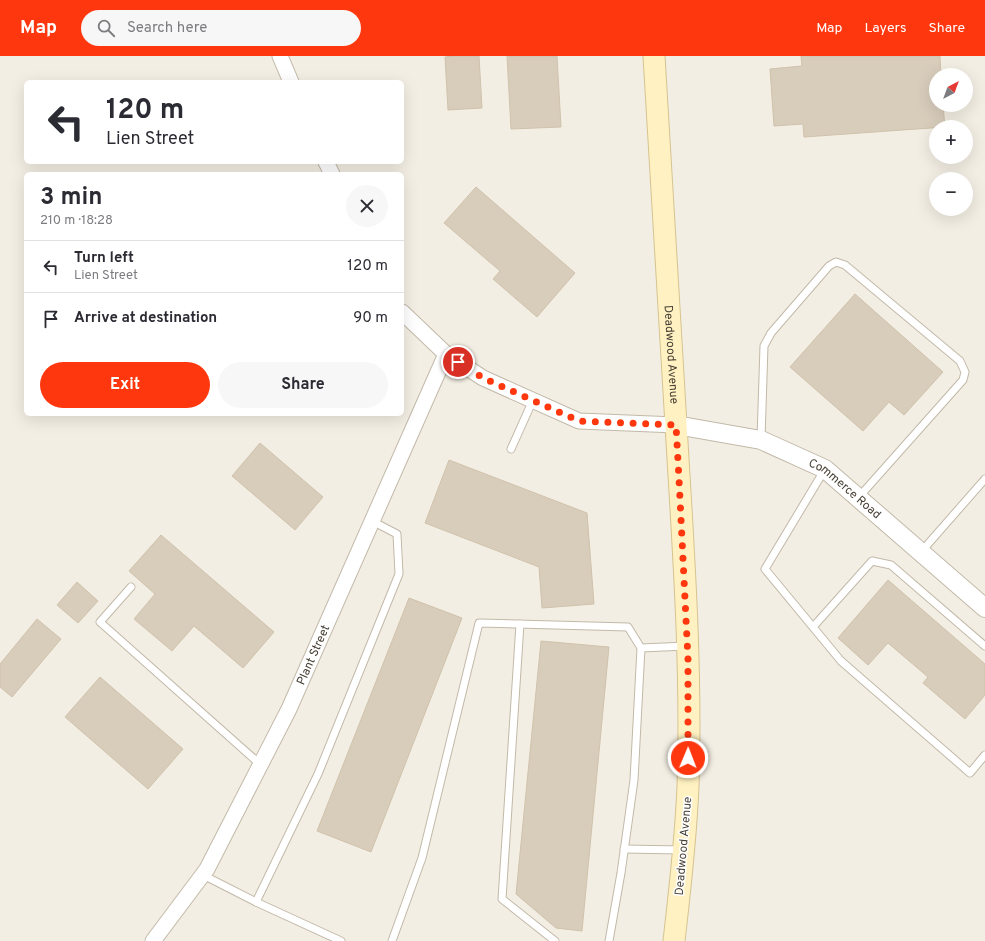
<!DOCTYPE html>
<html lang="en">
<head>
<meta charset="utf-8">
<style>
	body { margin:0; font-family:Overpass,sans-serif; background:#f7f7f7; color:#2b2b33; height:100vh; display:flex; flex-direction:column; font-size:15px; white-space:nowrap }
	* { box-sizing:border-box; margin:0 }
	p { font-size:13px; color:#7c7c81 }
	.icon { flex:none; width:22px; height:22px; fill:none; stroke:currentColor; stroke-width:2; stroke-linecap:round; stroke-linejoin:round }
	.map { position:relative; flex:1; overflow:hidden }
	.sheet { position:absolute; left:24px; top:116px; width:380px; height:244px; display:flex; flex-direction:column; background:#fff; border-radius:6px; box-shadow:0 4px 16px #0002 }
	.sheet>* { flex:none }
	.top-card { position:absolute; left:24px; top:24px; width:380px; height:84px; border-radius:6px; box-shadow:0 4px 16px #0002; background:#fff; color:#2b2b33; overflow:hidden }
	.needle { width:26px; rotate:41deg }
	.fabs { position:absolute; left:929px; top:12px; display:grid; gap:8px }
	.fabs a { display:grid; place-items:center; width:44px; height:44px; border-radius:50%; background:#fff; box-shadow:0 4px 16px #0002; font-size:20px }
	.pin { position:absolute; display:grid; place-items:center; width:34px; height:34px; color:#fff; margin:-17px; border:2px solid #fff; border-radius:50%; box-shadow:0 1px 4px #0007 }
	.me { position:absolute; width:44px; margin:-22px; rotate:1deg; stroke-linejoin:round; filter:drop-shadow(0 0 3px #0008) }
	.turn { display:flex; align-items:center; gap:14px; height:84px; padding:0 16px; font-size:18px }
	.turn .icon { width:52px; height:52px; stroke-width:2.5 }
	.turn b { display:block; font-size:28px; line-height:34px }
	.round { display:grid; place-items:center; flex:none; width:42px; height:42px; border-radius:21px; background:#f7f7f7 }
	.headline { display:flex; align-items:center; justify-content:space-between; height:68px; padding:0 16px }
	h1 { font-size:24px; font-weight:700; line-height:30px }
	.button { display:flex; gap:8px; margin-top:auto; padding:8px 16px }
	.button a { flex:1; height:46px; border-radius:24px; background:#ff370e; color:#fff; font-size:16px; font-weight:700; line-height:46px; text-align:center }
	.button a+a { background:#f7f7f7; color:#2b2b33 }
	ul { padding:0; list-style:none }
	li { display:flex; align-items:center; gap:12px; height:52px; padding:0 16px; border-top:1px solid #e1e1e2 }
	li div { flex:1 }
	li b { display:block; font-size:15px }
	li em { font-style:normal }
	header { display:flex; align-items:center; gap:24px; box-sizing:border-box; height:56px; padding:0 20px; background:#ff370e; color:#fff }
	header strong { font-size:19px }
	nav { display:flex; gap:22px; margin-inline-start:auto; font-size:14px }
	.search { width:280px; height:36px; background:#f7f7f7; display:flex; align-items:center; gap:10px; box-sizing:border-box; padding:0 14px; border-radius:22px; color:#7c7c81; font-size:15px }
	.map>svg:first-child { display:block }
</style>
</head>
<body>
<header>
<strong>Map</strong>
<div class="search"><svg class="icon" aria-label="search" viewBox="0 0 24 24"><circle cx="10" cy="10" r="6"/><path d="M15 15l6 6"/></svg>Search here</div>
<nav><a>Map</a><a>Layers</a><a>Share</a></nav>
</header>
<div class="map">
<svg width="985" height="885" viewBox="0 0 985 885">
	<rect width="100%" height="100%" fill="#f3eee3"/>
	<g fill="#d8cdbb" stroke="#d0c2ab">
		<path d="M453,0H479L482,52L448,54L445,1Z"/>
		<path d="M507,0H557L561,71L511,73Z"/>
		<path d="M801,0H940L941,19H936V49H943L945,71L804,81L803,68L774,70L770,13L802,10Z"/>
		<path d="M476,131L575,217L537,261L493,223L500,215L444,167Z"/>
		<path d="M855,238L943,316L904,359L889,346L863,375L790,311Z"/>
		<path d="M260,387L323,441L295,474L232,420Z"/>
		<path d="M449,404L587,457L594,548L542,552L539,511L425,467Z"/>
		<path d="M161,479L274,576L243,612L194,570L172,595L134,563L155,538L129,515Z"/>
		<path d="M888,524L985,608V639L965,663L923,627L928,621L888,587L868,609L838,582Z"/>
		<path d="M77,526L98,545L78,567L57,549Z"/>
		<path d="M409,542L462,562L371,796L317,775Z"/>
		<path d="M37,563L61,583L12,641L0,631V608Z"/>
		<path d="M541,585L609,591L582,875L556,872L516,838Z"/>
		<path d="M100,621L183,693L148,733L65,661Z"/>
	</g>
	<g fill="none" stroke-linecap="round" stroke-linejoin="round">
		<defs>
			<g id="service">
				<path d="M761,383L764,290L771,277L829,210L836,206L845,209L960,305L965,316L963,324L858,442"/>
				<path d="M511,393L533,344"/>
				<path d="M825,413L765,513L841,605L970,717L985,699"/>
				<path d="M921,496L985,423"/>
				<path d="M131,531L100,566L261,709"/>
				<path d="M520,568L502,843L555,885"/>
				<path d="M813,571L872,505L891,509L985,590"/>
				<path d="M641,592L687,590"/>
				<path d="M624,793L682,794"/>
				<path d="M203,819L256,846L341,885"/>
				<path d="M256,846L318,718L399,518L397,478L372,465"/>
				<path d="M392,885L422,802L479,567L628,571L641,592L634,724L621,817L609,885"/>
			</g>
			<g id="minor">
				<path d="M280,0L291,26"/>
				<path d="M326,106L332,118"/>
				<path d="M402,256L446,298L483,322L579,365L676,369"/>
				<path id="s1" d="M153,885L207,813L289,653L446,298"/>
			</g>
			<g id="tertiary">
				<path id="s2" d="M676,369L761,384L825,413L985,552"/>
			</g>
			<g id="secondary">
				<path id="s3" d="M654,0C661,123 668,246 676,369C683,489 692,610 688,730C686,782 680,833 674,885"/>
			</g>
		</defs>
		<use href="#service" stroke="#c2b9a9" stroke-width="9"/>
		<use href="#minor" stroke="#c2b9a9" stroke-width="17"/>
		<use href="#tertiary" stroke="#c2b9a9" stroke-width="20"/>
		<use href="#secondary" stroke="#d5c490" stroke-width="23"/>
		<use href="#service" stroke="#fff" stroke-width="7"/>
		<use href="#minor" stroke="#fff" stroke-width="15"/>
		<use href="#tertiary" stroke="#fff" stroke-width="18"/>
		<use href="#secondary" stroke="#fff1c1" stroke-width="21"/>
	</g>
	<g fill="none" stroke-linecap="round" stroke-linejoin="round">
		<path stroke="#ff370e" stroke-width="7" stroke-dasharray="0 12.6" d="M458,306L483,322L579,365L676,369L679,423L688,603V702"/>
	</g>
	<g text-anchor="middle" stroke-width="3" stroke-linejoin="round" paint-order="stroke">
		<g font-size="12" fill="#453e33" stroke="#fff">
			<text dy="4" stroke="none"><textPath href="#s3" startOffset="299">Deadwood Avenue</textPath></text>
			<text dy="4" stroke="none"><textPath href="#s2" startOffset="184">Commerce Road</textPath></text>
			<text dy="4" stroke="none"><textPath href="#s1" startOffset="329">Plant Street</textPath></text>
			<text transform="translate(683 790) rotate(-85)" y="4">Deadwood Avenue</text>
		</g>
	</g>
</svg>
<div class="fabs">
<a><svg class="needle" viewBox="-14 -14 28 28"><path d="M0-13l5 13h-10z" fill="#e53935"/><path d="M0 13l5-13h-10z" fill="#7c7c81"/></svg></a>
<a>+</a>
<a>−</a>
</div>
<div class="pin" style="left:458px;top:306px;background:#d93025"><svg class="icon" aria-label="arrive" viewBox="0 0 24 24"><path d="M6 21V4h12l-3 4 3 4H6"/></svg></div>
<svg class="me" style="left:688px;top:702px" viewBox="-20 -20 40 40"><circle r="17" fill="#ff370e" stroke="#fff" stroke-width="3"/><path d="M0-11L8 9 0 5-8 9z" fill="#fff"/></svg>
<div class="top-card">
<div class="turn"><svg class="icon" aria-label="left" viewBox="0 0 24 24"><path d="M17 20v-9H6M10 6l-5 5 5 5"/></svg><div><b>120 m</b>Lien Street</div></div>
</div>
<section class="sheet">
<div class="headline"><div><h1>3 min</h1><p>210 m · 18:28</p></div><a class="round"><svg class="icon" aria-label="close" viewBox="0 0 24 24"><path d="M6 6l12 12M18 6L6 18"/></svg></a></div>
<ul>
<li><svg class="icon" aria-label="left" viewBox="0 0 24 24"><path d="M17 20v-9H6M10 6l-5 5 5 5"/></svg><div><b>Turn left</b><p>Lien Street</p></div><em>120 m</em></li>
<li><svg class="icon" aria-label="arrive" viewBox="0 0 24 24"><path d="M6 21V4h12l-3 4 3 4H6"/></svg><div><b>Arrive at destination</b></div><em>90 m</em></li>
</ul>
<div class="button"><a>Exit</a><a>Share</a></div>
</section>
</div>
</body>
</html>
